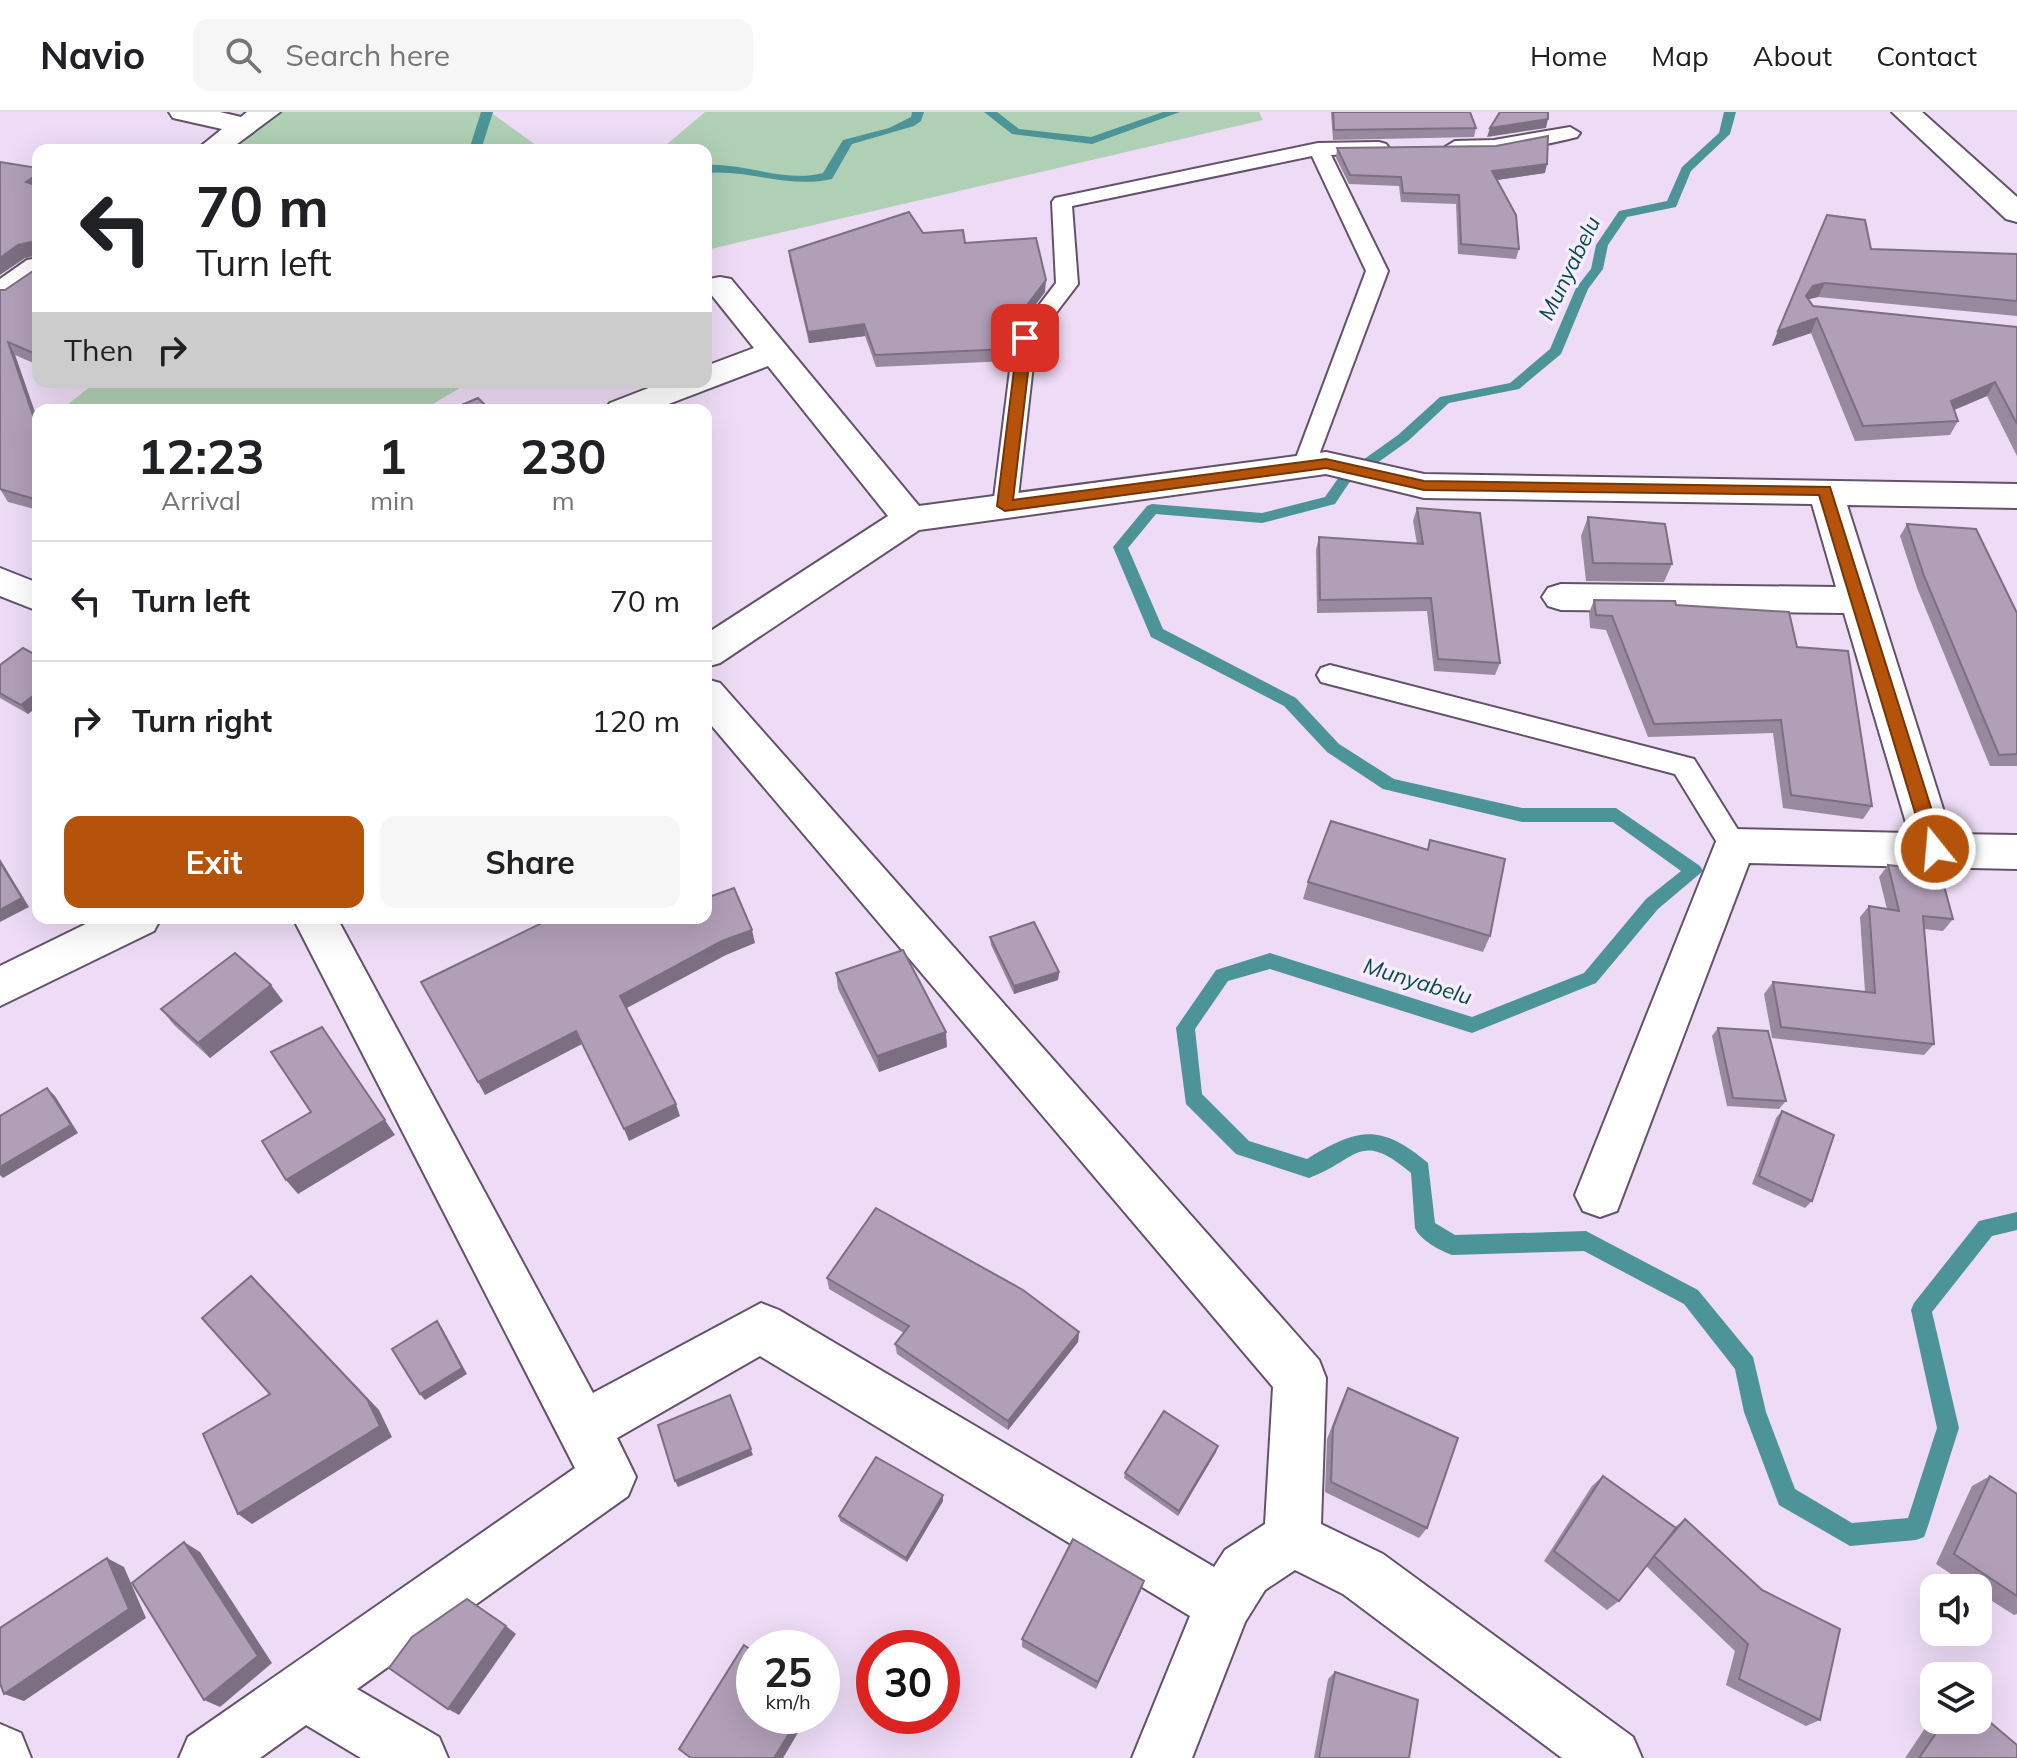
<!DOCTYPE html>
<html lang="en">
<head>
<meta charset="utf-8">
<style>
	body { margin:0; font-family:Mulish,sans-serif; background:#f6f6f6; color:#202124; height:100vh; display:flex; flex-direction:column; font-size:30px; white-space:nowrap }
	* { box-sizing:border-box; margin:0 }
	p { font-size:26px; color:#757577 }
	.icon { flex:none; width:44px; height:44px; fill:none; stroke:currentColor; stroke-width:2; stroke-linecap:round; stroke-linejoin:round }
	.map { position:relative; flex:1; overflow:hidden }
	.side { position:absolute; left:32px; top:292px; width:680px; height:520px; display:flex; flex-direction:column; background:#fff; border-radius:16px; box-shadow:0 8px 32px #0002 }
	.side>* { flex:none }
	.top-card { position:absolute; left:32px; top:32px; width:680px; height:244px; border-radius:16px; box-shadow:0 8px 32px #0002; background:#fff; color:#202124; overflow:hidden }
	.tools { position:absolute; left:1920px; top:1462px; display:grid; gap:16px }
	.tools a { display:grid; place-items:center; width:72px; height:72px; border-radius:16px; background:#fff; box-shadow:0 8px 32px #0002; font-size:40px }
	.speed { position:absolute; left:736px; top:1518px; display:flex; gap:16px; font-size:40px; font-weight:700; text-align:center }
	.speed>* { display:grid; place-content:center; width:104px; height:104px; border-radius:50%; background:#fff; box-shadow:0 8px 32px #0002; line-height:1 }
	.speed small { font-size:20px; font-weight:400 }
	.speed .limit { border:12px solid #d22; background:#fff; color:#111 }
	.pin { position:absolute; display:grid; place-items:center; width:68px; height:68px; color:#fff; margin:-34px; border-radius:16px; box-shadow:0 4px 12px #0006 }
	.me { position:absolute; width:88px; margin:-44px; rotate:343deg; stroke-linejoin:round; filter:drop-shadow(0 0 6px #0008) }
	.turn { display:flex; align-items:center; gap:28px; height:168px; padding:0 32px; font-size:36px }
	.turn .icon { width:104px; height:104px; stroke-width:2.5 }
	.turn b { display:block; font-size:56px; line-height:68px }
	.then { display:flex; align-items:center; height:76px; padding:0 32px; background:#0003; gap:16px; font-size:30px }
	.eta { display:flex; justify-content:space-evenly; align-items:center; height:136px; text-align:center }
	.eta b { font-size:48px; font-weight:700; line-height:56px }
	.button { display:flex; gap:16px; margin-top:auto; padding:16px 32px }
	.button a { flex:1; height:92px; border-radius:16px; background:#b45309; color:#fff; font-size:32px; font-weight:700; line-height:92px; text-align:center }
	.button a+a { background:#f6f6f6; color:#202124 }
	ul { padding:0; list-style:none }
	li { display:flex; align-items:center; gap:24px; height:120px; padding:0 32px; border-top:2px solid #e0e0e0 }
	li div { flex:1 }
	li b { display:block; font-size:30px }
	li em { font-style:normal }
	header { display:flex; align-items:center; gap:48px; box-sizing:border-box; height:112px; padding:0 40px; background:#fff; border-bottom:2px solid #e0e0e0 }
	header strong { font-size:38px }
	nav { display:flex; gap:44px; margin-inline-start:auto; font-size:28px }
	.search { width:560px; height:72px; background:#f6f6f6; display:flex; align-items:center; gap:20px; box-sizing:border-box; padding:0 28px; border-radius:16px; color:#757577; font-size:30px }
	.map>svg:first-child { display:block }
</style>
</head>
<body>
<header>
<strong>Navio</strong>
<div class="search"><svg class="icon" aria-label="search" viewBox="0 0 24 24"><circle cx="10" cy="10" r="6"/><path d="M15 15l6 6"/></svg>Search here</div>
<nav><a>Home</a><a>Map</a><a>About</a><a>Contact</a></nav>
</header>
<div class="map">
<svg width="2017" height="1646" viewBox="0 0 2017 1646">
	<rect width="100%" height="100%" fill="#eedcf6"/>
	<g fill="#afd0b5">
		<path d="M246,0H490L543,38H218L212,25Z"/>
		<path d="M705,0H1259L1263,8L706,138V38H660Z"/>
		<path d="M96,270H470L423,298H61Z"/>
	</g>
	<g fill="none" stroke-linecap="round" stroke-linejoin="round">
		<g fill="#4c9497" fill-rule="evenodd">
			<path d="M481,0H493L481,38H469Z"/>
			<path d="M912,0H924L921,9L914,14L852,32L832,67C789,77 749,57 706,61V53C746,51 784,71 823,61L843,28L889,16L911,5Z"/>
			<path d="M984,0H997L1019,17L1091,25L1163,0H1180L1092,32L1012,22Z"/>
			<path d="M1724,0H1736L1730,22L1691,59L1676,95L1627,105L1608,133L1603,157L1588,177L1561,242L1519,277L1449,291L1408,329L1349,371L1335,392L1262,411L1156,402L1128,436L1163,517L1296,586L1339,632L1394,667L1522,696H1616L1700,754L1703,759L1658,797L1596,871L1472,921L1270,857L1228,869L1195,917L1202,982L1249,1029L1307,1047C1358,1016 1380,1011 1428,1051L1435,1111L1455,1123L1586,1119L1698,1178L1753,1245L1766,1300L1795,1377L1852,1411L1908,1406L1937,1316L1911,1198L1914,1191L1979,1109L2017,1100V1118L1992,1124L1932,1200L1959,1316L1927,1417L1924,1425L1916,1428L1850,1434L1779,1393L1744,1300L1735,1257L1684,1192L1584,1139L1452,1143C1439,1138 1420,1128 1415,1116L1411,1061C1359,1017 1358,1048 1309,1066L1236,1042L1186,992L1176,916L1216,858L1270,841L1472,905L1584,861L1646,787L1681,759L1613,710H1522L1383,677L1327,640L1284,594L1151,525L1113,435L1147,394L1152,392L1262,401L1325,385L1339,365L1398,323L1440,285L1510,271L1550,237L1576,176L1591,157L1596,133L1619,99L1667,89L1682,55L1719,21Z"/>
		</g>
		<defs>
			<g id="lane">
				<path d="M1570,15L1580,21L1577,25C1554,31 1461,51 1445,35L1455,29L1494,28Z"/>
				<path d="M1379,30L1386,32L1389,36L1386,40L1331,43L1388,159L1313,359L1305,362L1293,354L1366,159L1312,44L1072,94L1078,172L1036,227L1017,394L1014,400H996L993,394L1014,226L1056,171L1052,90L1055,86L1318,31Z"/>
				<path d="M1330,553L1694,647L1748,734L1744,742L1734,745L1724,742L1675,662L1321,570L1317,563L1321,556Z"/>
			</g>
			<g id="street">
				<path d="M169,0H220L241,5L247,0H280L229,38H196L222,17L173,6Z"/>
				<path d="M1892,0H1922L2017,85V110L2006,107Z"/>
				<path d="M38,146V169L11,188L0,190V167L27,148Z"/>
				<path d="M720,165L731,167L919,394L1326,340L1424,362L2017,372V396L1847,393L1951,722L2017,723V757L1749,751L1617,1099L1600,1105L1583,1099L1575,1083L1719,722L1734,717L1909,721L1844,501L1561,498L1548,494L1542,485L1548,476L1561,472L1836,475L1812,392L1424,386L1326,362L919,418L720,551L706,555V522L888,404L768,254L653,298H605L610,291L664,270H706V254L754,236L706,176L709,167Z"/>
				<path d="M0,456L38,471V499L0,484Z"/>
				<path d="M706,567L720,571L1319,1248L1326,1266L1321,1412L1383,1442L1633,1625L1642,1646H1562L1343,1482L1295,1458L1265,1478L1245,1510L1192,1646H1132L1190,1504L760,1244L617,1326L636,1365L628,1384L357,1577L439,1625L448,1646H361L306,1613L260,1646H179L188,1625L575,1356L293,806H337L593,1281L761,1191L779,1198L1214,1455L1225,1438L1265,1412L1273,1275L706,607Z"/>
				<path d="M98,806H161L154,819L0,894V854Z"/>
				<path d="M0,1612L21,1621L31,1646H0Z"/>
			</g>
		</defs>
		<use href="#lane" stroke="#635369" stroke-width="4"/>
		<use href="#street" stroke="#635369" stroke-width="4"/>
		<use href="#lane" fill="#fff" fill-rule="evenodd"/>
		<use href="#street" fill="#fff" fill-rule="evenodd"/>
	</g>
	<g fill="#98899e">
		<path d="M1331,0H1470L1476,16L1474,25L1333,28Z"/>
		<path d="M1337,36L1545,61L1497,68L1519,137L1516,147L1458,142L1456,92L1401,90L1399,74L1349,72L1336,46Z"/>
		<path d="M38,56V253L15,243L38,309V398L8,390L0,377L5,178L33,159L34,144L25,146Z"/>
		<path d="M1827,103L1871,137L2017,142V204L1818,185L1809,187L1813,194L2017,215V344L1987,284L1954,298L1958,309L1950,323L1855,329L1811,221L1772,234Z"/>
		<path d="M923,121L965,131L1045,180L1012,224L1008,249L876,255L865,224L809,231L790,150L789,139Z"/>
		<path d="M79,270H99L91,275Z"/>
		<path d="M1417,396L1500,551L1495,563L1434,559L1427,499L1317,501L1316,438L1319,425L1417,432L1413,409Z"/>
		<path d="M1588,405L1672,452L1664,470L1586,469L1581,424Z"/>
		<path d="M1907,412L2017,501V654H1990L1917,476L1900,424Z"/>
		<path d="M1594,488L1676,493L1797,535L1872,694L1863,707L1783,696L1773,621L1648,625L1606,518L1590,516L1589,501Z"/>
		<path d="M38,544V594L28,602L0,586V553Z"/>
		<path d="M1430,728L1490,824L1483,840L1303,787L1308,770L1427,737Z"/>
		<path d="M1888,753L1953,807L1943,819L1924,817L1934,932L1924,943L1772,926L1764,882L1773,870L1865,880L1860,805L1869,794L1887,797L1879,765Z"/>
		<path d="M990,825L1059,860L1058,868L1014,882L991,833Z"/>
		<path d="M836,861L947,935L879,960L838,877Z"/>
		<path d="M283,889L210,946L174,913L161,897Z"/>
		<path d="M1718,916L1786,989L1779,997L1727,994L1712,924Z"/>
		<path d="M1782,999L1812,1089L1805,1096L1752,1072L1776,1006Z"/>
		<path d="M827,1166L1079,1220L1078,1230L1008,1318L897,1242L895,1232L904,1221L829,1177Z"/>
		<path d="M1348,1276L1427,1416L1419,1426L1325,1380L1327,1327L1342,1288Z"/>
		<path d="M1216,1340L1178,1404L1124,1366L1125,1361Z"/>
		<path d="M1603,1364L1675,1415L1685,1407L1762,1478L1820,1608L1806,1614L1726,1573L1735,1539L1646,1454L1619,1489L1607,1498L1544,1449L1592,1374Z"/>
		<path d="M1990,1364L2017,1382V1502L2014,1503L1978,1480V1476H1972L1936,1452L1972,1374Z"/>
		<path d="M943,1383V1389L907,1450L840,1409L839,1404Z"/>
		<path d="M1141,1478L1096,1577L1022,1535V1527Z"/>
		<path d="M1335,1560L1409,1646H1314L1328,1567Z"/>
		<path d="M1934,1603V1608H1978L2017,1646H1905Z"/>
	</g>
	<g fill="#7c6f81">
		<path d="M1548,7L1546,16L1487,25L1490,16Z"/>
		<path d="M1547,52L1545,61L1490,69L1492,59Z"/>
		<path d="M38,62V79L26,70Z"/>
		<path d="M31,130L37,143L25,146L0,163V146L18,133Z"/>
		<path d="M1046,168L1045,180L1012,224L1008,249V237L1012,213Z"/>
		<path d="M1825,171L1818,185L1806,188V184L1813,174Z"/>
		<path d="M1817,206L1811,221L1772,234L1778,219Z"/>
		<path d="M864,212L865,224L809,231L808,220Z"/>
		<path d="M8,230L15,243L38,309V318Z"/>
		<path d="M88,270H99L91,275Z"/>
		<path d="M1995,270L1987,284L1942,303L1951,289Z"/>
		<path d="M38,580V594L28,602L21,593Z"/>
		<path d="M0,747L29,795L0,810Z"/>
		<path d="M752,818L755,831L726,843L625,897L620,884L722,829Z"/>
		<path d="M1059,860L1058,868L1014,882V874Z"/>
		<path d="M271,873L283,889L210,946L198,931Z"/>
		<path d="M322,915L395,1023L298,1082L286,1068L385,1008Z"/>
		<path d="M576,919L582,932L485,983L478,970Z"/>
		<path d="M946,920L947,935L879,960L877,944Z"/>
		<path d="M47,976L55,984L78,1021L3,1066L0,1063V1055Z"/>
		<path d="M676,992L680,1004L629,1029L624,1017Z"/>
		<path d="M264,1177L379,1298L392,1325L252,1412L238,1402L380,1314Z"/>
		<path d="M437,1209L442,1216L467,1262L425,1288L420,1282Z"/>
		<path d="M1079,1220L1078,1230L1008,1318V1309Z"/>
		<path d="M730,1283L753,1343L678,1375L675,1369Z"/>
		<path d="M1218,1334L1216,1340L1178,1404L1179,1399Z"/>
		<path d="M943,1383V1389L907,1450L906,1446Z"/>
		<path d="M184,1430L200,1440L272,1551L220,1595L204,1588Z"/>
		<path d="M107,1446L124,1455L146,1506L24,1589L4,1582Z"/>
		<path d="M1144,1469L1141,1478L1096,1577L1098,1570Z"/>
		<path d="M506,1514L516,1522L459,1603L448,1597Z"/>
		<path d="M800,1604H808L783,1646H774Z"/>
	</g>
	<g fill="#b19fb8" stroke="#7c6f81" stroke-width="2">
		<path d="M1333,0H1470L1476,16L1334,18Z"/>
		<path d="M1500,0H1548V7L1490,16Z"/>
		<path d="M1548,24L1547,52L1492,59L1516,103L1519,137L1461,132L1459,83L1403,81L1401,65L1350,63L1337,36L1496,34Z"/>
		<path d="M0,50L38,56V62L26,70L38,74V243L8,230L38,318V388L0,377V178H5L33,159L34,133L31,130L18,133L0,146Z"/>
		<path d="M909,100L923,121L963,118L965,131L1036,126L1046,168L1012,213L1008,237L875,243L864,212L808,220L789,139Z"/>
		<path d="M1827,103L1865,108L1871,137L2017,142V189L1825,171L1813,174L1806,184L1813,194L2017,215V312L1995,270L1951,289L1958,309L1863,314L1817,206L1778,219Z"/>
		<path d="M478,286L490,298H450Z"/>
		<path d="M1417,396L1480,401L1500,551L1438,547L1431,486L1320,488L1319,425L1423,432Z"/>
		<path d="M1588,405L1665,412L1672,452L1593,451Z"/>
		<path d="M1907,412L1976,417L2017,501V642L1999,643L1924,464Z"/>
		<path d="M1594,488L1675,489L1676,493L1789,500L1797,535L1848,539L1872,694L1791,683L1781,608L1654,612L1612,504L1596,503Z"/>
		<path d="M23,536L38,544V580L21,593L0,581V553Z"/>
		<path d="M1331,709L1428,738L1430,728L1505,747L1490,824L1308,770Z"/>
		<path d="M0,750L22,786L0,798Z"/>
		<path d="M1888,753L1940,759L1953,807L1923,804L1934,932L1781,915L1773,870L1875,881L1869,794L1899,799Z"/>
		<path d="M734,776L752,818L722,829L620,884L676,992L624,1017L576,919L478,970L421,870L552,806H597L599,809L604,806H706V786Z"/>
		<path d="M1034,810L1059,860L1014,874L990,825Z"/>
		<path d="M903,838L946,920L877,944L836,861Z"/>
		<path d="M235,841L271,873L198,931L161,897Z"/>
		<path d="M322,915L385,1008L286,1068L262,1029L311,1000L271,940Z"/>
		<path d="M1718,916L1768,919L1786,989L1733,986Z"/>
		<path d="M47,976L71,1013L0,1055V1004Z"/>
		<path d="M1782,999L1834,1023L1812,1089L1759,1064Z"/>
		<path d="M876,1096L1023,1178L1079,1220L1008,1309L895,1232L909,1214L827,1166Z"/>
		<path d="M251,1164L367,1287L380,1314L238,1402L203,1322L270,1282L202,1206Z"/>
		<path d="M437,1209L462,1256L420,1282L392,1237Z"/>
		<path d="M1348,1276L1458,1326L1427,1416L1331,1370L1333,1316Z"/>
		<path d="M730,1283L751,1337L675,1369L658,1313Z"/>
		<path d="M1164,1299L1218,1334L1179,1399L1125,1361Z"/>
		<path d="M876,1345L943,1383L906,1446L839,1404Z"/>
		<path d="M1603,1364L1676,1416L1619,1489L1554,1439Z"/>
		<path d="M1990,1364L2017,1382V1484L1954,1442Z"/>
		<path d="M1685,1407L1762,1478L1840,1517L1820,1608L1739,1567L1748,1532L1654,1444Z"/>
		<path d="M1073,1427L1144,1469L1098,1570L1022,1527Z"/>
		<path d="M184,1430L258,1544L204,1588L132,1471Z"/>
		<path d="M107,1446L129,1497L4,1582L0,1571V1516Z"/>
		<path d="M467,1487L506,1514L448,1597L389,1556L412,1525Z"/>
		<path d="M744,1533L754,1540V1604H800L774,1646H691L679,1637Z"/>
		<path d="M1335,1560L1418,1588L1409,1646H1319Z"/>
		<path d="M1978,1600L2017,1633V1646H1919L1945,1608H1978Z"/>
	</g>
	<path fill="#b45309" stroke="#753606" stroke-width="2" d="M1025,222L1032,226L1013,388L1326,347L1424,369L1830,375L1944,737L1941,742L1935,744L1926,737L1819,383L1424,378L1326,356L1005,399L997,394L1018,226Z"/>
	<g text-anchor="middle" stroke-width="7" stroke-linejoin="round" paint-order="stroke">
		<g font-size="22" font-style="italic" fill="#084b4e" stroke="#f7ecfc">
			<text transform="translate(1569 156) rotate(-64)" y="8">Munyabelu</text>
			<text transform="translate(1418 869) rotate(17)" y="8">Munyabelu</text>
		</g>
	</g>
</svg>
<div class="tools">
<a><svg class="icon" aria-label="sound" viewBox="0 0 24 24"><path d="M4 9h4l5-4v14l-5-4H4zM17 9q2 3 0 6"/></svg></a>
<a><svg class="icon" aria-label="layers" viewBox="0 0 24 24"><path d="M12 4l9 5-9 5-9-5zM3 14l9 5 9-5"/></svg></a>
</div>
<div class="speed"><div>25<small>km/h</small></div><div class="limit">30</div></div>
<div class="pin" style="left:1025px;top:226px;background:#d93025"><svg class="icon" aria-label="arrive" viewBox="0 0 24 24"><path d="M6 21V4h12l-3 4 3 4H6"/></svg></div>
<svg class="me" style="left:1935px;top:737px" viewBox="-20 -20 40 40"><circle r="17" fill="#b45309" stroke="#fff" stroke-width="3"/><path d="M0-11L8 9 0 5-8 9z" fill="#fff"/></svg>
<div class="top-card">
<div class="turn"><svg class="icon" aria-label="left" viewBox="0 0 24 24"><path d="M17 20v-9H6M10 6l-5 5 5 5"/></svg><div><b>70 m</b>Turn left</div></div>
<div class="then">Then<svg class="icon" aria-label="right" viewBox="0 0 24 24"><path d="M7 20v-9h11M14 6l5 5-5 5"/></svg></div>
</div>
<section class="side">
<div class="eta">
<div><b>12:23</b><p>Arrival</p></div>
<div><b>1</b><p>min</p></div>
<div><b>230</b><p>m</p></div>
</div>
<ul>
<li><svg class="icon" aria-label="left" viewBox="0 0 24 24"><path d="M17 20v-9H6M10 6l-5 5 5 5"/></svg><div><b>Turn left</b></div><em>70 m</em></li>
<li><svg class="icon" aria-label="right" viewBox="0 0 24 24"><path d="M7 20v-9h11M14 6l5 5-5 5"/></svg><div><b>Turn right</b></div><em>120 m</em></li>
</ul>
<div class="button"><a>Exit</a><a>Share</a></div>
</section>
</div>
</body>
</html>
